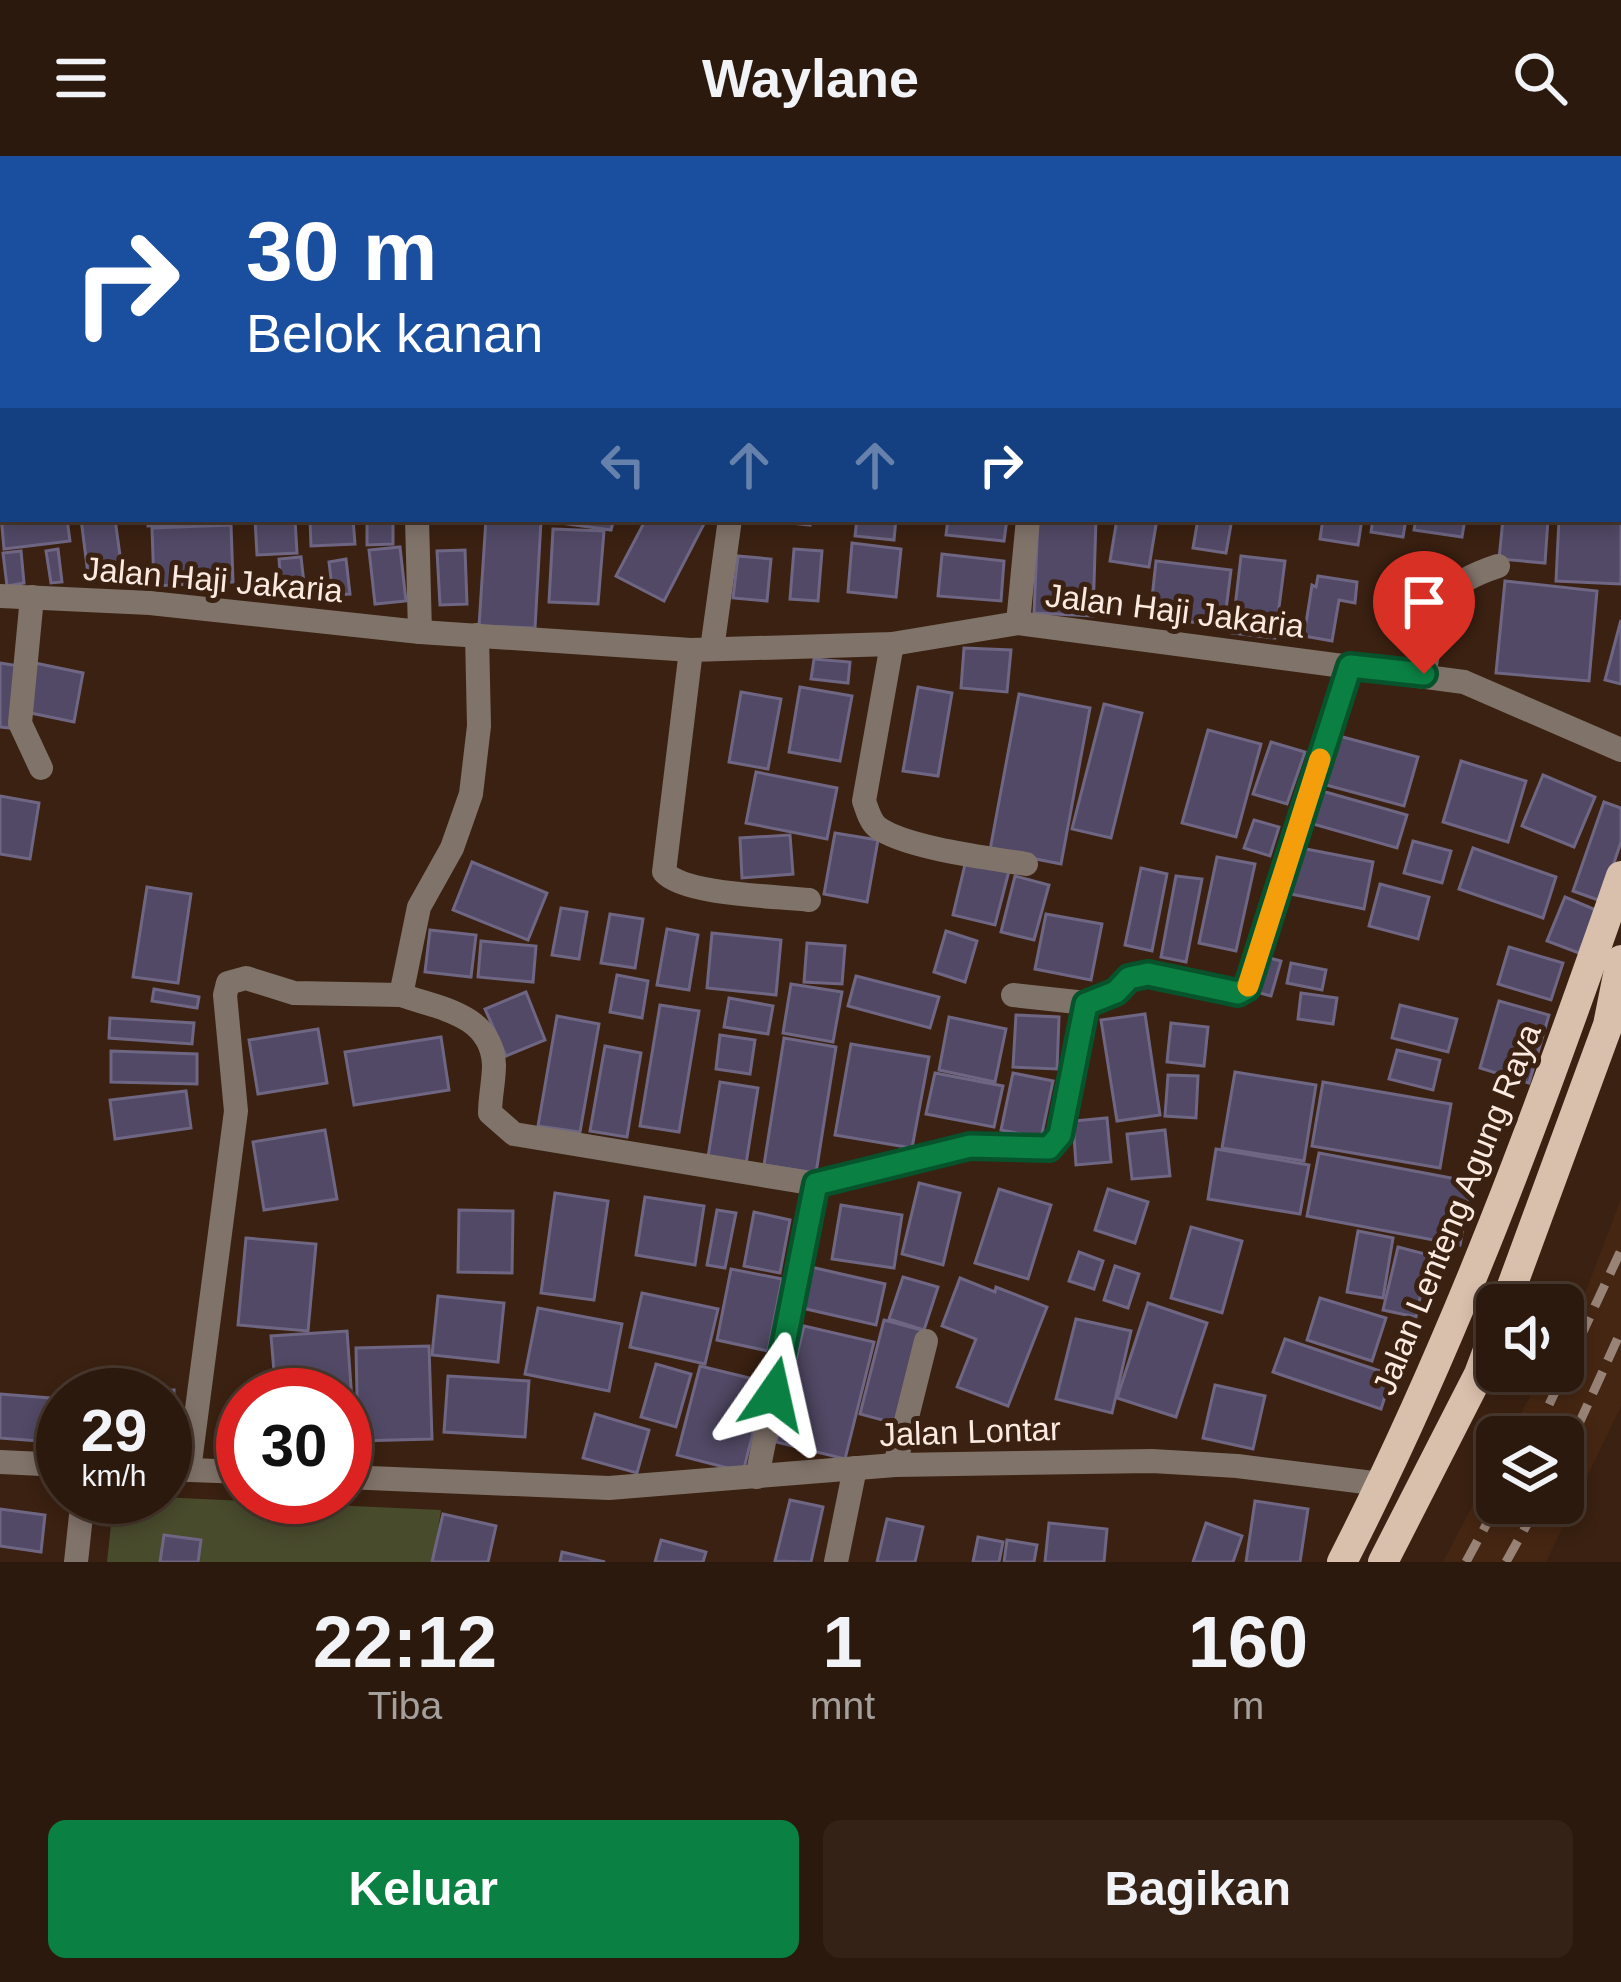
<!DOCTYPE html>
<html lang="id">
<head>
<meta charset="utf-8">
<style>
	body { margin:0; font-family:Arial,sans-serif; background:#342216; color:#f1f3f6; height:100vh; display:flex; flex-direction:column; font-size:45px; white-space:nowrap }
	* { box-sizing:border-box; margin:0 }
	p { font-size:39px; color:#a6a09d }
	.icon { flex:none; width:66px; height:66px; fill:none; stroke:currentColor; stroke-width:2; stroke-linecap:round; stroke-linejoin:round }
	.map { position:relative; height:1406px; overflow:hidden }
	.details { display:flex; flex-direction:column; background:#2c190d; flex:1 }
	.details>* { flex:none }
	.guide { position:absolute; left:0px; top:0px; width:1623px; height:366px; box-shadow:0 6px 18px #0003,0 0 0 3px #48382e; background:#1a4fa0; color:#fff; overflow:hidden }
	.fabs { position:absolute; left:1476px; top:1128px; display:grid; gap:24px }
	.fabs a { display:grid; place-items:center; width:108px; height:108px; border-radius:18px; background:#2c190d; box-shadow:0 6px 18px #0003,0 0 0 3px #48382e; font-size:60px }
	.speed { position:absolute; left:36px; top:1212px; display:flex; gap:24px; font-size:60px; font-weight:700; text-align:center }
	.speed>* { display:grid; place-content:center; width:156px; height:156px; border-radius:50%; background:#2c190d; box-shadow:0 6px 18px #0003,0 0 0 3px #48382e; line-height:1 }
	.speed small { font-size:30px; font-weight:400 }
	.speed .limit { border:18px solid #d22; background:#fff; color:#111 }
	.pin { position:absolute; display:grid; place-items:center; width:102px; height:102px; color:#fff; margin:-123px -51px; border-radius:50% 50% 50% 0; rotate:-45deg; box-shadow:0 0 12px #0007 }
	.pin .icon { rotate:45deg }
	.me { position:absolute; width:132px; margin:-66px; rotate:11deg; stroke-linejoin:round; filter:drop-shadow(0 0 9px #0008) }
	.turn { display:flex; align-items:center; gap:42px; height:252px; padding:0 48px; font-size:54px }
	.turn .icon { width:156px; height:156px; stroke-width:2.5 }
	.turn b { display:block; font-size:84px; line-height:102px }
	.lanes { display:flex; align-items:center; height:114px; padding:0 48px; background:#0003; justify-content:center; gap:60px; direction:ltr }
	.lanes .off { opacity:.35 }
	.eta { display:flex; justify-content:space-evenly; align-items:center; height:204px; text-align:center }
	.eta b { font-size:72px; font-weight:700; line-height:84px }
	.button { display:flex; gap:24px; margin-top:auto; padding:24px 48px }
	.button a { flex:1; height:138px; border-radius:18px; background:#0b8043; color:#fff; font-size:48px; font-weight:700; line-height:138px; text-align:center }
	.button a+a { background:#342216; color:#f1f3f6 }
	header { display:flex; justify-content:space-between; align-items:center; height:156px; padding:0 48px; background:#2c190d; font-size:54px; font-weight:700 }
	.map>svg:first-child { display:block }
</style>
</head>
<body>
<header><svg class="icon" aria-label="menu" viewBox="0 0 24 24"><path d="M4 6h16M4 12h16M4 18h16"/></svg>Waylane<svg class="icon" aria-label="search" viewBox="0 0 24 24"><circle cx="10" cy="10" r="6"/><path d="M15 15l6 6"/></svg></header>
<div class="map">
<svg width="1621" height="1406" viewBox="0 0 1621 1406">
	<rect width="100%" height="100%" fill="#3a2111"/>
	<path fill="#452612" d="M1621,1043V1250L1546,1406H1443L1497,1303V1347H1563V1281H1509L1543,1215H1563V1177L1587,1132Z"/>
	<path fill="#494b2d" d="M114,1341H159L441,1354L433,1406H107Z"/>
	<g fill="#514965" stroke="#6e6683" stroke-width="3">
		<path d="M397,0H446V3H384Z"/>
		<path d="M554,0H620L554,3Z"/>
		<path d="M859,0H931L858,3Z"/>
		<path d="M1003,0H1084L1002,3Z"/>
		<path d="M1173,0H1250L1173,3Z"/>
		<path d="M3,49V105L0,106V50Z"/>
		<path d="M0,293H3L0,346Z"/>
		<path d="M1621,334V428L1556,425L1559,363H1620Z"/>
		<path d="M0,348H3V363H67L70,385L4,393Z"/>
		<path d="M81,363H115L122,414L88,418Z"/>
		<path d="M148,363H188V368L148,370Z"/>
		<path d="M255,363H295L297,397L257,399Z"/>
		<path d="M310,363H353L355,388L311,390Z"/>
		<path d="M367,363H393V388L367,389Z"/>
		<path d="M486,363L541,365L535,472L479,470Z"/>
		<path d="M553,363H614L611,374L553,366Z"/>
		<path d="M646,363L706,364L664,445L616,420Z"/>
		<path d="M752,363H810V369Z"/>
		<path d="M857,363H896L894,384L855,380Z"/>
		<path d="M948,363H1007L1004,385L946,379Z"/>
		<path d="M1038,363H1096L1093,460L1034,457Z"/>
		<path d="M1117,363H1157L1149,411L1110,405Z"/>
		<path d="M1198,363H1232L1226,397L1193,392Z"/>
		<path d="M1323,363H1362L1358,389L1320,383Z"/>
		<path d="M1373,363H1406L1403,381L1371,376Z"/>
		<path d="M1416,363H1465L1462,381L1414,374Z"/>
		<path d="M1503,363H1548L1545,407L1499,403Z"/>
		<path d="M231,369L233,426L154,430L152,372Z"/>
		<path d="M553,373L604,375L598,448L549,446Z"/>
		<path d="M852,387L901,393L896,441L848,436Z"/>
		<path d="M400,391L406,445L375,448L369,394Z"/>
		<path d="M58,393L62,426L51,427L46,395Z"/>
		<path d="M794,393L822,395L818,445L790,443Z"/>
		<path d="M465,394L467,448L440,449L437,395Z"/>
		<path d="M21,395L24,427L7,430L3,397Z"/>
		<path d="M942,398L1004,405L1001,445L938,440Z"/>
		<path d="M738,400L771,403L767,445L733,442Z"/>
		<path d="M1241,400L1285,405L1275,482L1232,477Z"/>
		<path d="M301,401L305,436L282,439L279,403Z"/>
		<path d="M346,403L350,438L333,439L329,406Z"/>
		<path d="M1156,405L1231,414L1224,470L1150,461Z"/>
		<path d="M1318,420L1357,426L1355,447L1339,444L1332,485L1304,480L1312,429L1316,431Z"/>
		<path d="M1505,425L1597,435L1589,525L1496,517Z"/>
		<path d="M1621,464V528L1605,524Z"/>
		<path d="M964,492L1011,494L1007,536L961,532Z"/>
		<path d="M814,503L850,506L848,527L811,523Z"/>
		<path d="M0,507L19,510L10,572L0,571Z"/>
		<path d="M35,507L83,517L74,566L26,556Z"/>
		<path d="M800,531L852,540L840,605L789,596Z"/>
		<path d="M918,531L952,537L938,620L903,615Z"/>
		<path d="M741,536L781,543L768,613L729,606Z"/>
		<path d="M1019,538L1090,552L1061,708L990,694Z"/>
		<path d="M1104,548L1142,557L1111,682L1072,673Z"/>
		<path d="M1208,574L1261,588L1236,681L1182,667Z"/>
		<path d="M1339,580L1418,601L1404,650L1326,629Z"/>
		<path d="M1271,586L1305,596L1287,648L1253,638Z"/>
		<path d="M1461,605L1526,625L1508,686L1443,666Z"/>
		<path d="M756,616L837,632L827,683L746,667Z"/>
		<path d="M1543,619L1595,641L1574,691L1522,670Z"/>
		<path d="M1322,635L1407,659L1397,692L1313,668Z"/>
		<path d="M0,640L39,647L30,703L0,698Z"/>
		<path d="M1604,646L1621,652V686L1601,745L1573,735Z"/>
		<path d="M1254,664L1279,671L1270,700L1244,692Z"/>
		<path d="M835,677L878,684L867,746L824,738Z"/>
		<path d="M790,679L793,718L742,722L740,682Z"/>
		<path d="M1413,685L1451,695L1442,727L1404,717Z"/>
		<path d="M1301,692L1373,706L1364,753L1291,738Z"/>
		<path d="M1473,692L1556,721L1543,762L1459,733Z"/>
		<path d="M967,700L1010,711L995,769L953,759Z"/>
		<path d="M1217,701L1255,708L1236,795L1199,787Z"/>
		<path d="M472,706L547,737L528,784L453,754Z"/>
		<path d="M1141,712L1167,718L1152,795L1125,789Z"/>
		<path d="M1015,720L1049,729L1034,784L1001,776Z"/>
		<path d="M1176,720L1202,723L1186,806L1161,801Z"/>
		<path d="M1380,728L1429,741L1418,783L1369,770Z"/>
		<path d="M147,731L191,738L178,827L133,821Z"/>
		<path d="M1565,741L1596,754L1579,797L1547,785Z"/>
		<path d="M561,752L587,756L579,803L552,799Z"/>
		<path d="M610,758L643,763L635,812L601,807Z"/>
		<path d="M1046,758L1102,768L1091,824L1035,813Z"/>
		<path d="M667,773L698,779L689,834L657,829Z"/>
		<path d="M430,774L476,779L471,821L425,816Z"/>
		<path d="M946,775L977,785L965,826L934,816Z"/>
		<path d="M712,777L781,784L776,839L707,832Z"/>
		<path d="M481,785L536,790L533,826L478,821Z"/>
		<path d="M807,787L845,790L842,828L804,826Z"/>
		<path d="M1509,791L1563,807L1551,844L1498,828Z"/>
		<path d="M1262,800L1281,805L1271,840L1252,835Z"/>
		<path d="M1291,807L1326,814L1322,834L1287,827Z"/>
		<path d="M617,819L648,825L642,862L610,856Z"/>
		<path d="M856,820L939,841L930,872L848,850Z"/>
		<path d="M791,828L842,836L833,886L783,877Z"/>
		<path d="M154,833L199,841L197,852L152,845Z"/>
		<path d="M526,836L545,884L506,900L485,853Z"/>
		<path d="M1301,837L1337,842L1333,868L1298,863Z"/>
		<path d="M729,842L773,850L768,878L724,871Z"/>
		<path d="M1499,845L1549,859L1529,927L1480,912Z"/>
		<path d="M660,849L699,855L679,976L640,970Z"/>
		<path d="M1400,849L1457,863L1448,896L1392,882Z"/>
		<path d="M1145,858L1160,959L1117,965L1101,864Z"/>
		<path d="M1016,859L1059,861L1057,913L1013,911Z"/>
		<path d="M557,860L599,868L580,976L538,970Z"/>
		<path d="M949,861L1006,873L995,926L939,914Z"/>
		<path d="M110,862L194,867L192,888L109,882Z"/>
		<path d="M1171,867L1208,871L1204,910L1167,906Z"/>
		<path d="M318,873L327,927L258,938L249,884Z"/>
		<path d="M720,879L755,884L750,918L716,913Z"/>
		<path d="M441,881L449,934L354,949L345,896Z"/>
		<path d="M784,882L836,891L816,1017L764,1009Z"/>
		<path d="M851,888L929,901L912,992L835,979Z"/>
		<path d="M605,890L641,897L627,981L590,975Z"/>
		<path d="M1397,894L1440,904L1433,934L1389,923Z"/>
		<path d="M111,895L197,898V928L111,926Z"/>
		<path d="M1235,916L1316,929L1304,1005L1222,992Z"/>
		<path d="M935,917L1003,930L994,971L926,958Z"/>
		<path d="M1013,917L1053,925L1041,982L1001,974Z"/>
		<path d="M1168,919L1198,920L1196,962L1165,960Z"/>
		<path d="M720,926L758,932L746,1008L708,1001Z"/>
		<path d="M1323,926L1451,948L1440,1012L1312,990Z"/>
		<path d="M186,935L191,972L115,983L110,944Z"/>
		<path d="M1107,962L1111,1006L1076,1009L1073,965Z"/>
		<path d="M325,974L337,1043L264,1054L253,986Z"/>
		<path d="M1165,974L1170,1020L1132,1023L1127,978Z"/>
		<path d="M1216,993L1309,1009L1300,1058L1208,1043Z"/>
		<path d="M1319,997L1472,1026L1460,1089L1307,1060Z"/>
		<path d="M919,1027L960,1037L943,1109L902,1098Z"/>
		<path d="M999,1033L1051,1049L1028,1123L975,1107Z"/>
		<path d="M1108,1033L1148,1046L1135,1087L1095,1074Z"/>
		<path d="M555,1037L608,1045L594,1144L541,1137Z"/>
		<path d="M645,1041L704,1050L695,1109L636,1099Z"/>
		<path d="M841,1049L902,1059L894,1112L832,1103Z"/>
		<path d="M459,1054L513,1055L512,1117L458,1116Z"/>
		<path d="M717,1054L736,1057L725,1112L707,1109Z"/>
		<path d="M754,1056L790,1064L780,1117L744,1110Z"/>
		<path d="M1191,1071L1242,1085L1222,1157L1171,1142Z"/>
		<path d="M1358,1075L1393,1082L1383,1142L1347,1136Z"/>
		<path d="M246,1082L316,1088L308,1175L238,1169Z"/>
		<path d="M1398,1091L1429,1099L1416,1161L1383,1154Z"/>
		<path d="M1079,1096L1103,1105L1094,1133L1069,1125Z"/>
		<path d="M1115,1110L1139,1118L1128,1152L1104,1144Z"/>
		<path d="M811,1111L885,1128L876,1169L802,1152Z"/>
		<path d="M731,1113L782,1123L768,1195L717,1184Z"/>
		<path d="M903,1121L938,1131L924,1174L889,1163Z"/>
		<path d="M960,1122L995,1136L996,1131L1047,1151L1008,1250L957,1231L976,1183L942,1170Z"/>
		<path d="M642,1137L718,1153L705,1208L630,1191Z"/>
		<path d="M438,1140L504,1147L498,1206L432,1199Z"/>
		<path d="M1320,1142L1386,1162L1372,1205L1307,1184Z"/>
		<path d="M1148,1147L1207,1167L1176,1261L1117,1242Z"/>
		<path d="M538,1152L622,1168L609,1235L525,1218Z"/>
		<path d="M1076,1163L1131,1175L1112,1257L1056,1243Z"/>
		<path d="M884,1164L925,1175L901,1269L860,1258Z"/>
		<path d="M804,1170L874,1186L845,1303L776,1286Z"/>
		<path d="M347,1175L356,1300H345V1239H276L271,1180Z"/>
		<path d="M1285,1183L1392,1219L1381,1253L1273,1216Z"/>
		<path d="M429,1190L432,1283L358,1285L356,1192Z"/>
		<path d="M656,1208L691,1218L676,1271L641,1261Z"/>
		<path d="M700,1210L766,1226L743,1316L677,1299Z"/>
		<path d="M448,1220L529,1225L525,1281L444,1276Z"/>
		<path d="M1215,1229L1265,1240L1253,1293L1203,1282Z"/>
		<path d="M174,1234L173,1275H165V1239H83V1235Z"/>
		<path d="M0,1238L63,1243V1287L0,1282Z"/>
		<path d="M595,1258L649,1274L637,1317L583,1302Z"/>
		<path d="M790,1344L823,1351L811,1406L775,1405Z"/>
		<path d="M1255,1345L1308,1353L1300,1406H1246Z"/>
		<path d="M0,1353L45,1359L41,1396L0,1390Z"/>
		<path d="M443,1358L496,1370L488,1406H432Z"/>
		<path d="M887,1363L923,1371L915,1406H877Z"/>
		<path d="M1049,1367L1107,1373L1104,1406H1045Z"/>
		<path d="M1206,1367L1242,1380L1233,1406H1193Z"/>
		<path d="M164,1379L201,1384L198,1406H160Z"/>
		<path d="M978,1381L1003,1386L999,1406H973Z"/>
		<path d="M661,1384L706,1396L703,1406H655Z"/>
		<path d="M1007,1384L1037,1389L1034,1406H1004Z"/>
		<path d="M562,1396L605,1406H560Z"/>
	</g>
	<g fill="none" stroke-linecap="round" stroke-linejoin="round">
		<g stroke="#80736a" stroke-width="24">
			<path d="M61,0L62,3"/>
			<path d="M323,0L324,3"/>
			<path d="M522,0V3"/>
			<path d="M975,0V3"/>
			<path d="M790,3V0"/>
			<path d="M1455,3V0"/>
			<path d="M417,363L420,476"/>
			<path d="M0,440L150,447L420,476L691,494L892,488L1018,467L1464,526L1621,594"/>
			<path d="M32,441L20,567L41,612"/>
			<path d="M1018,467L1028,363"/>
			<path d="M892,488L864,645C867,653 870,665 877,671C905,692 989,702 1026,708"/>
			<path d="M712,493L730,363"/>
			<path d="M691,494L664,716C684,739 776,740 809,744"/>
			<path d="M1424,519C1437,455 1431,432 1498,410"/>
			<path d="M401,839C438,852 492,858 494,909C494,925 490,941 490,957L514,978L816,1028L757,1321"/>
			<path d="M1013,839L1086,847L1116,836L1129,822L1148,818L1238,837L1247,832L1350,510"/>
			<path d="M816,1028L970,990L1049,991L1060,979L1086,847"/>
			<path d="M0,1306L63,1309"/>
			<path d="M895,1309L926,1185"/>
			<path d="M165,1313L243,1316"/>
			<path d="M189,1314L236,955L225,839L228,827L246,822L294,837L401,839L419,751L452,692L471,638L479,570L477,479"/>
			<path d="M345,1321L609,1332L895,1309L1152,1305L1237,1310L1381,1328"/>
			<path d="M76,1406L83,1341"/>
			<path d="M836,1406L855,1312"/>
		</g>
		<g stroke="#d9c0ac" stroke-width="30">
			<path d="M1505,1149L1608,869L1621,804"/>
			<path d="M1342,1406C1455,1185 1540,954 1621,720"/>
			<path d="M1383,1406L1479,1218L1497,1170"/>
		</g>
		<g stroke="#998377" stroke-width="9" stroke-dasharray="24 12" stroke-linecap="butt">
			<path d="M1534,1281L1621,1094"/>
			<path d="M1563,1303L1621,1175"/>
			<path d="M1466,1406L1498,1347"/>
			<path d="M1506,1406L1539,1347"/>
		</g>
	</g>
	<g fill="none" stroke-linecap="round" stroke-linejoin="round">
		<defs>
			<path id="route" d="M774,1238L816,1028L970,990L1049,992L1060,979L1086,848L1116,836L1129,822L1148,818L1238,837L1247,832L1350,510L1424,518"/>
		</defs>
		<use href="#route" stroke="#07532c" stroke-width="30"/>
		<use href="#route" stroke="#0b8043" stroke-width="21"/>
		<path stroke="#f59e0b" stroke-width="21" d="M1248,830L1320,603"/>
	</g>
	<g text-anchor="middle" stroke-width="10" stroke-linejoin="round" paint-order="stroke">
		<g font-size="33" fill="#fceae1" stroke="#3a2111">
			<text transform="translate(213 423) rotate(5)" y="12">Jalan Haji Jakaria</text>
			<text transform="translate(1175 454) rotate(7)" y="12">Jalan Haji Jakaria</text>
			<text transform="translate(1456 1053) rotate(-68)" y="12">Jalan Lenteng Agung Raya</text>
			<text transform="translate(970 1275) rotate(-2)" y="12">Jalan Lontar</text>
		</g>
	</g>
</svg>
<div class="fabs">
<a><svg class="icon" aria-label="sound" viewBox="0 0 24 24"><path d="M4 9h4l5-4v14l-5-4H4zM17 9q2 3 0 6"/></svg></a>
<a><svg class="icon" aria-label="layers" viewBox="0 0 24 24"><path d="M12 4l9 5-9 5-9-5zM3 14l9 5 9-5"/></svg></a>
</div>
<div class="speed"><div>29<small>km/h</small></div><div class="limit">30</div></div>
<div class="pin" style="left:1424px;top:518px;background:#d93025"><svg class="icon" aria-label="arrive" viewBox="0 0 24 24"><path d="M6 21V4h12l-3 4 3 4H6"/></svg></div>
<svg class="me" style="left:774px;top:1238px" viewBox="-20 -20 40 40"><path d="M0-17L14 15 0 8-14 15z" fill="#0b8043" stroke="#fff" stroke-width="4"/></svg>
<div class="guide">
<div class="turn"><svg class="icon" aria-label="right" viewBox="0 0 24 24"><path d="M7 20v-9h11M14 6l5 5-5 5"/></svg><div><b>30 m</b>Belok kanan</div></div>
<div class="lanes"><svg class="icon off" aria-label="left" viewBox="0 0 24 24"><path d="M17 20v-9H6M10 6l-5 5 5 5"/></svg><svg class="icon off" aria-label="ahead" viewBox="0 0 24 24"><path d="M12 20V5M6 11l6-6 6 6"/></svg><svg class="icon off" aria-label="ahead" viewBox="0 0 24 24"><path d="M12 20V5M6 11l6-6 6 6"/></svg><svg class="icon" aria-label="right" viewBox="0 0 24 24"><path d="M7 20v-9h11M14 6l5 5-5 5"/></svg></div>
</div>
</div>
<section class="details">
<div class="eta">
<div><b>22:12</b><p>Tiba</p></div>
<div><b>1</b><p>mnt</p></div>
<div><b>160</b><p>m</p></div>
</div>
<div class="button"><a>Keluar</a><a>Bagikan</a></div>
</section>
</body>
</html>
